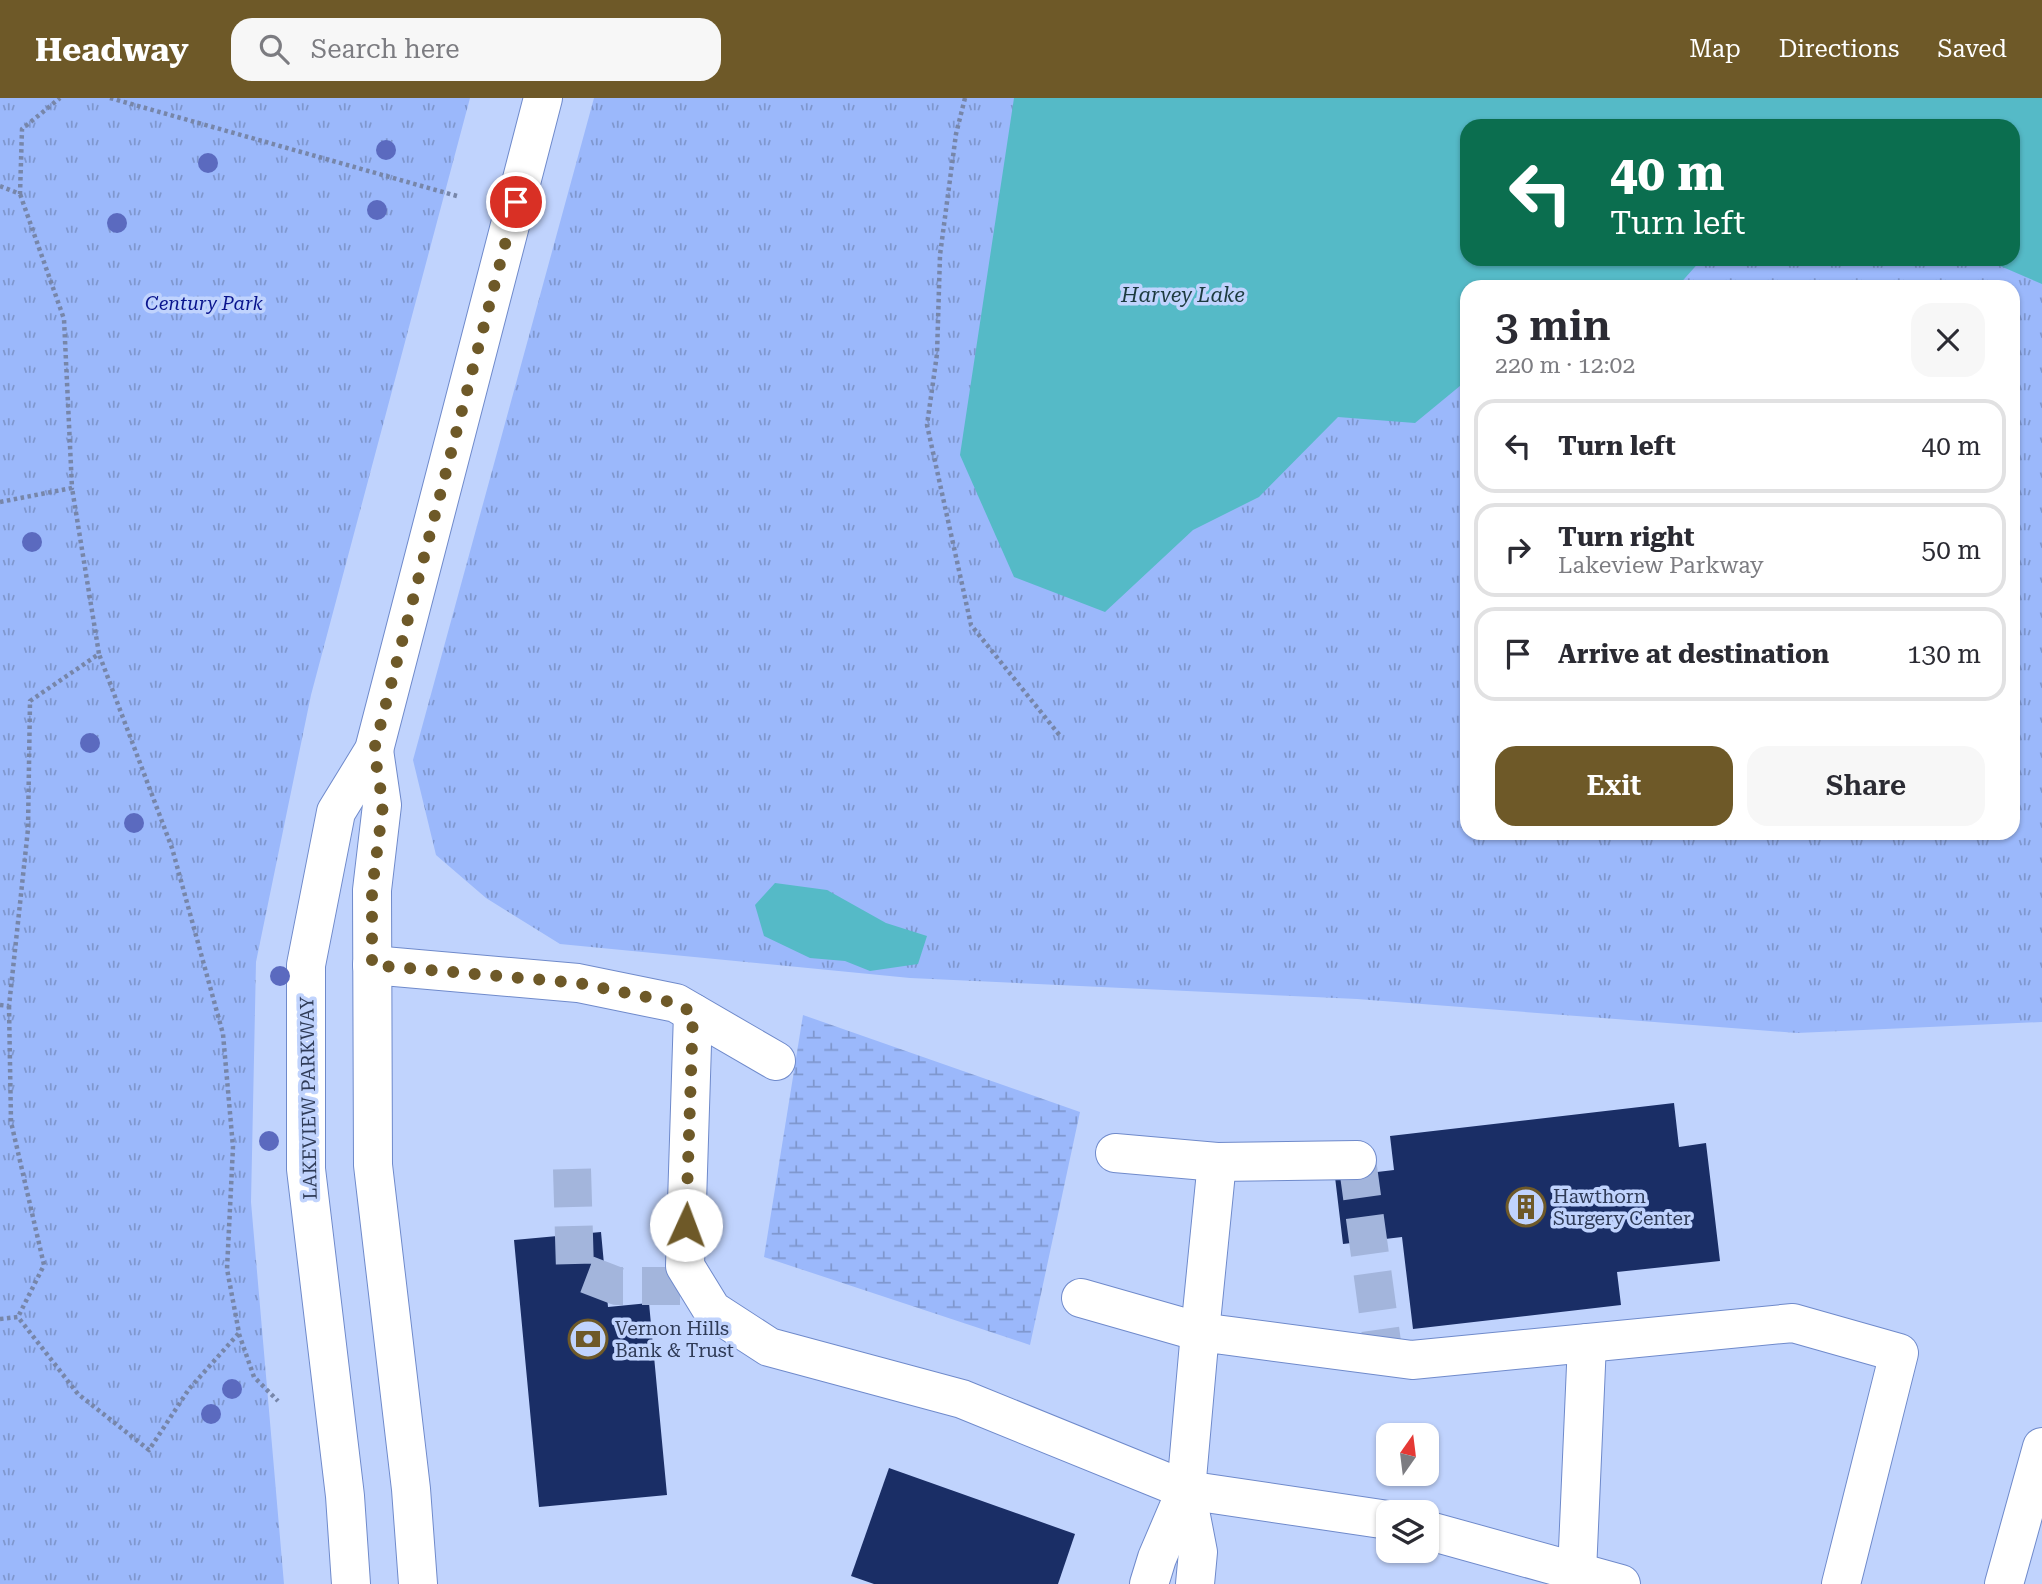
<!DOCTYPE html>
<html lang="en">
<head>
<meta charset="utf-8">
<style>
	body { margin:0; font-family:"Roboto Serif",serif; background:#f7f7f7; color:#2b2b33; height:100vh; display:flex; flex-direction:column; font-size:26px; white-space:nowrap }
	* { box-sizing:border-box; margin:0 }
	p { font-size:23px; color:#7c7c81 }
	.icon { flex:none; width:38px; height:38px; fill:none; stroke:currentColor; stroke-width:2; stroke-linecap:round; stroke-linejoin:round }
	.map { position:relative; flex:1; overflow:hidden }
	.side { position:absolute; left:1460px; top:182px; width:560px; height:560px; display:flex; flex-direction:column; background:#fff; border-radius:21px; box-shadow:0 2px 5px #0004 }
	.side>* { flex:none }
	.banner { position:absolute; left:1460px; top:21px; width:560px; height:147px; border-radius:21px; box-shadow:0 2px 5px #0004; background:#0b6e4f; color:#fff; overflow:hidden }
	.needle { width:46px; rotate:14deg }
	.buttons { position:absolute; left:1376px; top:1325px; display:grid; gap:14px }
	.buttons a { display:grid; place-items:center; width:63px; height:63px; border-radius:14px; background:#fff; box-shadow:0 2px 5px #0004; font-size:35px }
	.pin { position:absolute; display:grid; place-items:center; width:60px; height:60px; color:#fff; margin:-30px; border:4px solid #fff; border-radius:50%; box-shadow:0 2px 7px #0007 }
	.me { position:absolute; width:77px; margin:-38px; rotate:2deg; stroke-linejoin:round; filter:drop-shadow(0 0 5px #0008) }
	.turn { display:flex; align-items:center; gap:24px; height:147px; padding:0 35px; font-size:32px }
	.turn .icon { width:91px; height:91px; stroke-width:2.5 }
	.turn b { display:block; font-size:49px; line-height:60px }
	.round { display:grid; place-items:center; flex:none; width:74px; height:74px; border-radius:21px; background:#f7f7f7 }
	.summary { display:flex; align-items:center; justify-content:space-between; height:119px; padding:0 35px }
	h1 { font-size:42px; font-weight:600; line-height:52px }
	.button { display:flex; gap:14px; margin-top:auto; padding:14px 35px }
	.button a { flex:1; height:80px; border-radius:21px; background:#6e5928; color:#fff; font-size:28px; font-weight:600; line-height:80px; text-align:center }
	.button a+a { background:#f7f7f7; color:#2b2b33 }
	ul { padding:0; list-style:none }
	li { display:flex; align-items:center; gap:21px; height:94px; margin:0 14px 10px; padding:0 21px; border:4px solid #e1e1e2; border-radius:21px }
	li div { flex:1 }
	li b { display:block; font-size:26px }
	li em { font-style:normal }
	header { display:flex; align-items:center; gap:42px; box-sizing:border-box; height:98px; padding:0 35px; background:#6e5928; color:#fff }
	header strong { font-size:33px }
	nav { display:flex; gap:38px; margin-inline-start:auto; font-size:24px }
	.search { width:490px; height:63px; background:#f7f7f7; display:flex; align-items:center; gap:18px; box-sizing:border-box; padding:0 24px; border-radius:21px; color:#7c7c81; font-size:26px }
	.map>svg:first-child { display:block }
</style>
</head>
<body>
<header>
<strong>Headway</strong>
<div class="search"><svg class="icon" aria-label="search" viewBox="0 0 24 24"><circle cx="10" cy="10" r="6"/><path d="M15 15l6 6"/></svg>Search here</div>
<nav><a>Map</a><a>Directions</a><a>Saved</a></nav>
</header>
<div class="map">
<svg width="2042" height="1486" viewBox="0 0 2042 1486">
	<defs>
		<pattern id="wetland-marsh" width="20" height="14" patternUnits="userSpaceOnUse" patternTransform="scale(1.75)"><rect width="20" height="14" fill="#9bb8fb"/><path d="M1 5h8M5 5V1M11 12h8M15 12V8" fill="none" stroke="#7f97ce"/></pattern>
		<pattern id="park-tufts" width="24" height="20" patternUnits="userSpaceOnUse" patternTransform="scale(1.75)"><rect width="24" height="20" fill="#9bb8fb"/><path d="M3 7l-1-3M5 7V3M7 7l1-3M15 17l-1-3M17 17v-4M19 17l1-3" fill="none" stroke="#7f97ce"/></pattern>
	</defs>
	<rect width="100%" height="100%" fill="#c0d3fd"/>
	<path fill="url(#wetland-marsh)" d="M803,917L1080,1014L1030,1247L764,1159Z"/>
	<g fill="url(#park-tufts)" fill-rule="evenodd">
		<path d="M0,0H470L311,597L256,864L251,1104L284,1486H0Z"/>
		<path d="M594,0H2042V924L1797,935L1357,901L910,880L560,846L486,800L436,757L413,662ZM1466,28H2012V161H1466ZM1466,189H2012V735H1466Z"/>
	</g>
	<g fill="#55bac7">
		<path d="M1014,0H2042V186L1984,161H2012V28H1466V161H1702L1677,189H1466V283L1415,325L1338,319L1259,399L1193,432L1105,514L1014,479L960,357Z"/>
		<path d="M775,785L827,792L886,825L927,838L918,866L870,873L845,863L810,860L764,838L755,807Z"/>
	</g>
	<g fill="#1a2e66">
		<path d="M1674,1005L1679,1049L1706,1045L1720,1163L1617,1174L1621,1207L1413,1231L1402,1139L1343,1146L1335,1079L1394,1072L1390,1038Z"/>
		<path d="M601,1134L608,1209L649,1205L667,1397L539,1409L514,1142Z"/>
		<path d="M889,1370L1075,1436L1058,1486H874L851,1478Z"/>
	</g>
	<g fill="none" stroke-linecap="round" stroke-linejoin="round">
		<g stroke="#a3b5dc" stroke-width="38" stroke-dasharray="38 19" stroke-linecap="butt">
			<path d="M1357,1062L1384,1259"/>
			<path d="M572,1071L575,1172L617,1188H698"/>
		</g>
		<defs>
			<g id="minor">
				<path d="M374,652L382,707L372,792L373,1067L411,1391L418,1486"/>
				<path d="M372,867L578,885L676,905L776,963"/>
				<path d="M693,915L685,1168L712,1212L769,1249L962,1301L1186,1392L1388,1422"/>
				<path d="M1115,1055L1217,1064L1357,1062"/>
				<path d="M1081,1200L1200,1234L1217,1064"/>
				<path d="M1426,1432L1621,1486"/>
				<path d="M1577,1474L1587,1245"/>
				<path d="M351,1486L345,1398L306,1071V867L336,714L374,652L543,0"/>
				<path d="M1149,1486L1157,1460L1186,1392"/>
				<path d="M1195,1486L1198,1454L1186,1392L1200,1234L1412,1262L1793,1225L1899,1255L1841,1486"/>
				<path d="M2004,1486L2042,1349"/>
			</g>
		</defs>
		<use href="#minor" stroke="#6f8acb" stroke-width="40"/>
		<g stroke="#7786a9" stroke-width="4.5" stroke-dasharray="3.5 3.5" stroke-linecap="butt">
			<path d="M110,0L457,98"/>
			<path d="M965,0L956,36L940,157L937,256L927,327L971,527L1061,639"/>
			<path d="M0,88L20,96L22,31L60,0"/>
			<path d="M0,404L72,390L64,221L20,96"/>
			<path d="M0,907L9,908L28,731L30,603L99,556L72,390"/>
			<path d="M9,908L11,1024L44,1167L18,1219"/>
			<path d="M0,1221L18,1219L78,1296L149,1352L189,1291L239,1235L227,1171L233,1049L223,936L172,750L99,556"/>
			<path d="M239,1236L254,1279L278,1303"/>
		</g>
		<use href="#minor" stroke="#fff" stroke-width="38"/>
	</g>
	<g fill="#5b6abf">
		<circle cx="386" cy="52" r="10"/>
		<circle cx="208" cy="65" r="10"/>
		<circle cx="377" cy="112" r="10"/>
		<circle cx="117" cy="125" r="10"/>
		<circle cx="32" cy="444" r="10"/>
		<circle cx="90" cy="645" r="10"/>
		<circle cx="134" cy="725" r="10"/>
		<circle cx="280" cy="878" r="10"/>
		<circle cx="269" cy="1043" r="10"/>
		<circle cx="232" cy="1291" r="10"/>
		<circle cx="211" cy="1316" r="10"/>
	</g>
	<g fill="none" stroke-linecap="round" stroke-linejoin="round">
		<path stroke="#6e5928" stroke-width="12" stroke-dasharray="0 21.6" d="M516,104L374,652L383,707L372,792V867L578,885L676,905L693,915L686,1127"/>
	</g>
	<defs>
		<symbol id="building-ring" viewBox="-11 -11 22 22"><circle r="9.5" fill="#c0d3fd" stroke="#6e5928" stroke-width="1.5"/><path d="M-4-6H4V6H1V3H-1V6H-4ZM-2.5-4.3h1.7v1.8h-1.7ZM.8-4.3h1.7v1.8H.8ZM-2.5-1h1.7V.8h-1.7ZM.8-1h1.7V.8H.8Z" fill="#6e5928"/></symbol>
		<symbol id="bank-ring" viewBox="-11 -11 22 22"><circle r="9.5" fill="#c0d3fd" stroke="#6e5928" stroke-width="1.5"/><path d="M-6-4H6V4H-6ZM0-2.3a2.3 2.3 0 1 0 0 4.6a2.3 2.3 0 1 0 0-4.6Z" fill="#6e5928"/></symbol>
	</defs>
	<g fill-rule="evenodd">
		<use href="#building-ring" x="1504" y="1087" width="44" height="44"/>
		<use href="#bank-ring" x="566" y="1219" width="44" height="44"/>
	</g>
	<g text-anchor="middle" stroke-width="7" stroke-linejoin="round" paint-order="stroke">
		<g font-size="19" font-style="italic" fill="#09148d" stroke="#c0d3fd">
			<text x="204" y="212">Century Park</text>
		</g>
		<g font-size="19" fill="#2f3b57" stroke="#c0d3fd">
			<text transform="translate(308 1000) rotate(-91)" y="7">LAKEVIEW PARKWAY</text>
		</g>
		<g font-size="19" fill="#2f3b57" stroke="#c0d3fd" text-anchor="start">
			<text x="1553" y="1105">Hawthorn<tspan x="1553" dy="22">Surgery Center</tspan></text>
			<text x="615" y="1237">Vernon Hills<tspan x="615" dy="22">Bank &amp; Trust</tspan></text>
		</g>
		<g font-size="21" font-style="italic" fill="#1c3b3f" stroke="#c0d3fd">
			<text x="1183" y="204">Harvey Lake</text>
		</g>
	</g>
</svg>
<div class="buttons">
<a><svg class="needle" viewBox="-14 -14 28 28"><path d="M0-13l5 13h-10z" fill="#e53935"/><path d="M0 13l5-13h-10z" fill="#7c7c81"/></svg></a>
<a><svg class="icon" aria-label="layers" viewBox="0 0 24 24"><path d="M12 4l9 5-9 5-9-5zM3 14l9 5 9-5"/></svg></a>
</div>
<div class="pin" style="left:516px;top:104px;background:#d93025"><svg class="icon" aria-label="arrive" viewBox="0 0 24 24"><path d="M6 21V4h12l-3 4 3 4H6"/></svg></div>
<svg class="me" style="left:686px;top:1127px" viewBox="-20 -20 40 40"><circle r="19" fill="#fff"/><path d="M0-13L10 11 0 6-10 11z" fill="#6e5928"/></svg>
<div class="banner">
<div class="turn"><svg class="icon" aria-label="left" viewBox="0 0 24 24"><path d="M17 20v-9H6M10 6l-5 5 5 5"/></svg><div><b>40 m</b>Turn left</div></div>
</div>
<section class="side">
<div class="summary"><div><h1>3 min</h1><p>220 m · 12:02</p></div><a class="round"><svg class="icon" aria-label="close" viewBox="0 0 24 24"><path d="M6 6l12 12M18 6L6 18"/></svg></a></div>
<ul>
<li><svg class="icon" aria-label="left" viewBox="0 0 24 24"><path d="M17 20v-9H6M10 6l-5 5 5 5"/></svg><div><b>Turn left</b></div><em>40 m</em></li>
<li><svg class="icon" aria-label="right" viewBox="0 0 24 24"><path d="M7 20v-9h11M14 6l5 5-5 5"/></svg><div><b>Turn right</b><p>Lakeview Parkway</p></div><em>50 m</em></li>
<li><svg class="icon" aria-label="arrive" viewBox="0 0 24 24"><path d="M6 21V4h12l-3 4 3 4H6"/></svg><div><b>Arrive at destination</b></div><em>130 m</em></li>
</ul>
<div class="button"><a>Exit</a><a>Share</a></div>
</section>
</div>
</body>
</html>
